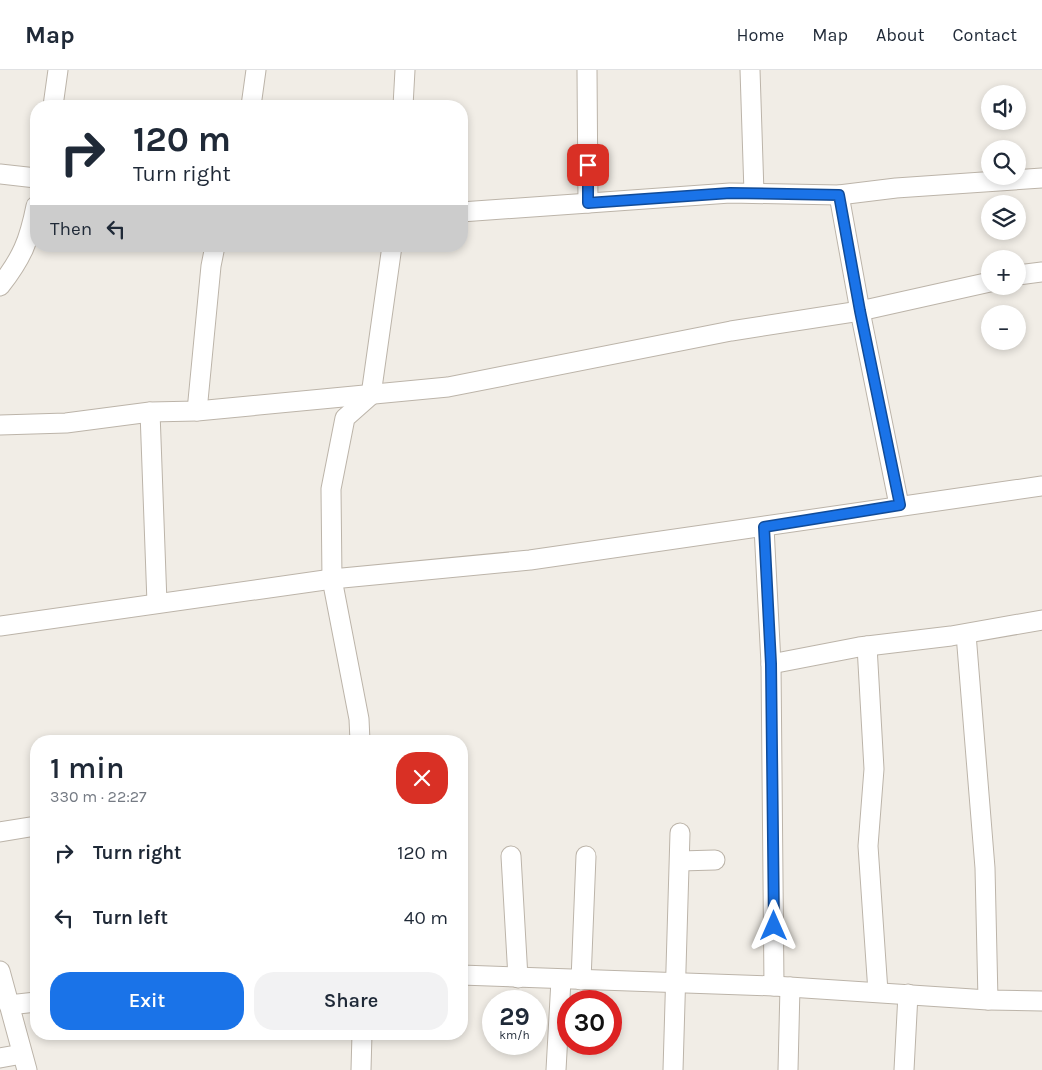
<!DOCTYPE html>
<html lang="en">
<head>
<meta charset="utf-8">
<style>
	body { margin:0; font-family:Karla,sans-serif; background:#f2f2f3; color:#1f2937; height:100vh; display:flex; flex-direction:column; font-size:19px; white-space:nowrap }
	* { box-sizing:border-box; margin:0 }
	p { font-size:16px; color:#747a83 }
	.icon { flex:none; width:28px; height:28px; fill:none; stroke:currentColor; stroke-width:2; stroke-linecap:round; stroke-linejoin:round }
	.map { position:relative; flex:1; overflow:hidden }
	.panel { position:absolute; left:30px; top:665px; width:438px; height:305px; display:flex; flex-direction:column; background:#fff; border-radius:20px; box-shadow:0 2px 8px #0003 }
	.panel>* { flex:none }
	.banner { position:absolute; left:30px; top:30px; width:438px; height:152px; border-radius:20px; box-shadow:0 2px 8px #0003; background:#fff; color:#1f2937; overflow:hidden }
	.buttons { position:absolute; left:981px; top:15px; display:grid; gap:10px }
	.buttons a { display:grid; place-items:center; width:45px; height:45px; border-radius:50%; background:#fff; box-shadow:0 2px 8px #0003; font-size:25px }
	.speed { position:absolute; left:482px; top:920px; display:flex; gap:10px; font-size:25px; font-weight:700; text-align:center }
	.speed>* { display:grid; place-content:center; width:65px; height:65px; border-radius:50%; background:#fff; box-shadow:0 2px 8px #0003; line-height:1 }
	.speed small { font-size:12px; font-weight:400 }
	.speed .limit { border:8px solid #d22; background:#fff; color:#111 }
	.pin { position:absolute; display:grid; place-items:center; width:42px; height:42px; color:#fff; margin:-21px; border-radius:10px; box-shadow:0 2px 8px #0006 }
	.me { position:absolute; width:55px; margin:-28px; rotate:0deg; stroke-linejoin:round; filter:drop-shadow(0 0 4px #0008) }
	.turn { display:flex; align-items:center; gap:18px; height:105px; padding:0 20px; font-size:22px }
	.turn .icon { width:65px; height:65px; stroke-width:2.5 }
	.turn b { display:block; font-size:35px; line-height:42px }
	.then { display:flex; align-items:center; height:48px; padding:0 20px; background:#0003; gap:10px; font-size:19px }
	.round { display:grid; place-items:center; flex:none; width:52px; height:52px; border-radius:20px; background:#f2f2f3 }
	.summary { display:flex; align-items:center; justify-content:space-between; height:85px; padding:0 20px }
	h1 { font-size:30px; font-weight:600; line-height:38px }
	.button { display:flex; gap:10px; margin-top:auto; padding:10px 20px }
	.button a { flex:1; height:58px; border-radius:20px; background:#1a73e8; color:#fff; font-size:20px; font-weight:600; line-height:58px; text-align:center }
	.button a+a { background:#f2f2f3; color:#1f2937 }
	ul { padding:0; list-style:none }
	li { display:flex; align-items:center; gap:15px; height:65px; padding:0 20px }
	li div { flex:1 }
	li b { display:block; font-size:19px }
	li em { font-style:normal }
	header { display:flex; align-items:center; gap:30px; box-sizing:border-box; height:70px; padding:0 25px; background:#fff; border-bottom:1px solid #e0e1e3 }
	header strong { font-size:24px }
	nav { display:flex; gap:28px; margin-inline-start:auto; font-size:18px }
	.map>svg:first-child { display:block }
</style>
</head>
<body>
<header>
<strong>Map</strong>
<nav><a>Home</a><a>Map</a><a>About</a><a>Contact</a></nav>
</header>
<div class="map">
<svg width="1042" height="1000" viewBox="0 0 1042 1000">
	<rect width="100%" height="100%" fill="#f1ede6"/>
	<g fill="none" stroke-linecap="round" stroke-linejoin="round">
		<defs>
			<g id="minor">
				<path d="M587,0L588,133"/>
				<path d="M750,0L754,123"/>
				<path d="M53,36L58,0"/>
				<path d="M251,36L256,0"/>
				<path d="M403,36L405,0"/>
				<path d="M0,104L36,108"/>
				<path d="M839,125L860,241L899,435"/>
				<path d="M461,142L730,123L839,125L896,118L1042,108"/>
				<path d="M1018,205L1042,202"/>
				<path d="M0,216C22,188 29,171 36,136"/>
				<path d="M197,341L211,196L215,176"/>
				<path d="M150,342L157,533"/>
				<path d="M0,355L66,353L150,342L197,341L448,317L731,261L860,241L990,212"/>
				<path d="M764,457L771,594L774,916"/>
				<path d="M0,556L332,509L530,490L1042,416"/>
				<path d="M966,564L985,798L988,930"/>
				<path d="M867,576L874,699L868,776L878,922"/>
				<path d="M771,594L859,577L951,566L1042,550"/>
				<path d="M360,671L359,649L332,509L331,419L345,348L371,325L392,176"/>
				<path d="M0,762L36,756"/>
				<path d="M511,786L518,908"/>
				<path d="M680,791L715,790"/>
				<path d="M0,901L27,1000"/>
				<path d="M461,905L774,916L988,930L1042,931"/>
				<path d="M581,910L586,786"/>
				<path d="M9,935L36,932"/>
				<path d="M0,988L22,984"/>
				<path d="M361,1000L362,964"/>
				<path d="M556,1000L561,910"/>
				<path d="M673,1000L680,763"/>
				<path d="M788,1000L790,917"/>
				<path d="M904,1000L908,924"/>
			</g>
		</defs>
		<use href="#minor" stroke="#bcb4a9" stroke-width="21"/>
		<use href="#minor" stroke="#fff" stroke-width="19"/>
	</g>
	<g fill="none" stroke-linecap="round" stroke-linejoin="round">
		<defs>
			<path id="route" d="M588,95V133L730,123L839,125L860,241L900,435L764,457L771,594L774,856"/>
		</defs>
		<use href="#route" stroke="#114b97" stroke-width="12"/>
		<use href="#route" stroke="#1a73e8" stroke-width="9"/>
	</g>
</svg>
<div class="buttons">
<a><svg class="icon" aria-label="sound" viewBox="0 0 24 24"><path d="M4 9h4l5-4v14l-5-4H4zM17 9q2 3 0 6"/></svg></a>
<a><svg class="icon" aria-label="search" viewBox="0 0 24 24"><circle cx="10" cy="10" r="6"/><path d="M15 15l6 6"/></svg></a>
<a><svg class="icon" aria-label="layers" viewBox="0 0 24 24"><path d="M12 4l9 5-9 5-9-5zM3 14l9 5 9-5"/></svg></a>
<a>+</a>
<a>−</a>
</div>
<div class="speed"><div>29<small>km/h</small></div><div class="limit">30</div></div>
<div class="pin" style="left:588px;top:95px;background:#d93025"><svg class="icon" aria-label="arrive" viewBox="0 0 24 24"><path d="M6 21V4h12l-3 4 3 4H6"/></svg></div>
<svg class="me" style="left:774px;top:856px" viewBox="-20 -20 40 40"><path d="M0-17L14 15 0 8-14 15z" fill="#1a73e8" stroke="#fff" stroke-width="4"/></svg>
<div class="banner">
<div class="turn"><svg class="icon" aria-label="right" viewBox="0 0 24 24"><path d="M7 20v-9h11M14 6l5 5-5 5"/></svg><div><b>120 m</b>Turn right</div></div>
<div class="then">Then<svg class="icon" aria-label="left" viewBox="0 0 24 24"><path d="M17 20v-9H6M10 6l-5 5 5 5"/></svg></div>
</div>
<section class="panel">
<div class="summary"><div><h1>1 min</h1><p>330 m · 22:27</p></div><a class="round" style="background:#d93025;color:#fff"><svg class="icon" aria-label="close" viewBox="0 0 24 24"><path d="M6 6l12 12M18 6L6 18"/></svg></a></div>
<ul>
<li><svg class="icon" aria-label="right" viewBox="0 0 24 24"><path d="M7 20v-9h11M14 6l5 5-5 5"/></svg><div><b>Turn right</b></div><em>120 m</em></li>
<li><svg class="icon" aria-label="left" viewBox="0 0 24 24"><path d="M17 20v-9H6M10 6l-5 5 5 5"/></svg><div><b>Turn left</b></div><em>40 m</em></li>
</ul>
<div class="button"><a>Exit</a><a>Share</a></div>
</section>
</div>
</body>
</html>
